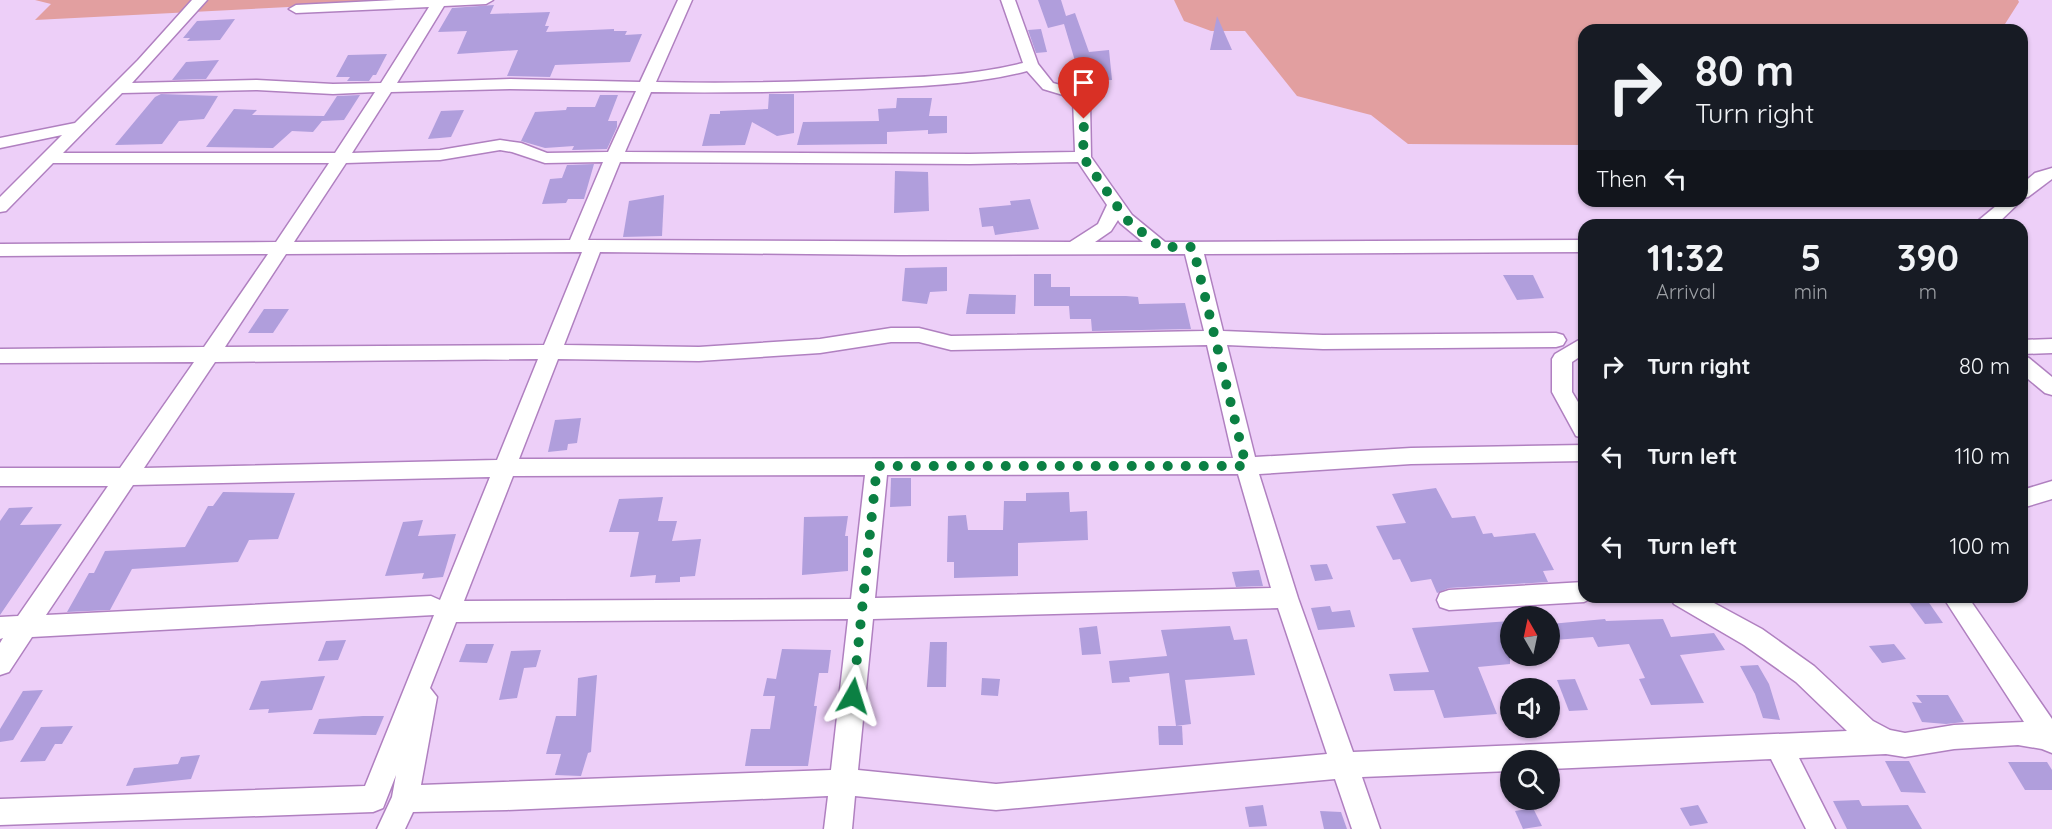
<!DOCTYPE html>
<html lang="en">
<head>
<meta charset="utf-8">
<style>
	body { margin:0; font-family:Quicksand,sans-serif; background:#20242c; color:#f1f3f6; height:100vh; display:flex; flex-direction:column; font-size:22px; white-space:nowrap }
	* { box-sizing:border-box; margin:0 }
	p { font-size:20px; color:#9ea1a6 }
	.icon { flex:none; width:33px; height:33px; fill:none; stroke:currentColor; stroke-width:2; stroke-linecap:round; stroke-linejoin:round }
	.map { position:relative; flex:1; overflow:hidden }
	.drawer { position:absolute; left:1578px; top:219px; width:450px; height:384px; display:flex; flex-direction:column; background:#171b24; border-radius:18px; box-shadow:0 2px 4px #0004 }
	.drawer>* { flex:none }
	.guide { position:absolute; left:1578px; top:24px; width:450px; height:183px; border-radius:18px; box-shadow:0 2px 4px #0004; background:#171b24; color:#f1f3f6; overflow:hidden }
	.needle { width:39px; rotate:351deg }
	.tools { position:absolute; left:1500px; top:606px; display:grid; gap:12px }
	.tools a { display:grid; place-items:center; width:60px; height:60px; border-radius:50%; background:#171b24; box-shadow:0 2px 4px #0004; font-size:30px }
	.pin { position:absolute; display:grid; place-items:center; width:51px; height:51px; color:#fff; margin:-62px -26px; border-radius:50% 50% 50% 0; rotate:-45deg; box-shadow:0 0 6px #0007 }
	.pin .icon { rotate:45deg }
	.me { position:absolute; width:66px; margin:-33px; rotate:6deg; stroke-linejoin:round; filter:drop-shadow(0 0 4px #0008) }
	.turn { display:flex; align-items:center; gap:21px; height:126px; padding:0 18px; font-size:27px }
	.turn .icon { width:78px; height:78px; stroke-width:2.5 }
	.turn b { display:block; font-size:42px; line-height:51px }
	.then { display:flex; align-items:center; height:57px; padding:0 18px; background:#0003; gap:12px; font-size:22px }
	.eta { display:flex; justify-content:space-evenly; align-items:center; height:102px; text-align:center }
	.eta b { font-size:36px; font-weight:700; line-height:42px }
	ul { padding:0; list-style:none }
	li { display:flex; align-items:center; gap:18px; height:90px; padding:0 18px }
	li div { flex:1 }
	li b { display:block; font-size:22px }
	li em { font-style:normal }
	.map>svg:first-child { display:block }
</style>
</head>
<body>
<div class="map">
<svg width="2052" height="829" viewBox="0 0 2052 829">
	<rect width="100%" height="100%" fill="#edcff8"/>
	<g fill="#e29fa0">
		<path d="M35,0H427L35,20L51,4Z"/>
		<path d="M1174,0H2018L2019,2L2005,24V30H1584V145L1408,144L1371,115L1297,96L1245,31H1211L1184,21Z"/>
	</g>
	<g fill="#b09edc">
		<path d="M1038,0H1061L1066,16L1075,13L1089,52L1109,50L1112,80L1081,81L1064,24L1048,28Z"/>
		<path d="M494,5L490,14L550,12L545,26H549L546,32L614,29V31H627L625,35L642,34L630,62L555,65L550,77L507,76L518,50L457,54L467,31L438,32L452,8Z"/>
		<path d="M1217,16L1232,50H1210Z"/>
		<path d="M235,19L220,40L187,41L190,38H183L197,21Z"/>
		<path d="M1041,29L1047,52L1036,53L1028,30Z"/>
		<path d="M387,54L376,75H373L369,81H347L350,77H336L348,55Z"/>
		<path d="M219,60L206,79L172,80L186,62Z"/>
		<path d="M161,94L218,96L204,119L179,121L162,144L115,145L155,97Z"/>
		<path d="M769,94H794V133L777,136L752,122L745,145L702,146L710,114H720V111L768,109Z"/>
		<path d="M360,95L344,120L322,121L313,132L292,131L273,148L206,147L234,109L257,110L252,115L324,116L337,96Z"/>
		<path d="M600,95H618L608,121H617V127L607,149L572,150L574,146L545,148L521,141L535,112L566,110L567,107H595Z"/>
		<path d="M897,98H932L929,116H947V133L928,134V128V130L887,132V144L797,145L803,122L879,121L878,109L896,108Z"/>
		<path d="M464,110L451,137L428,139L441,111Z"/>
		<path d="M594,164L584,199H568L566,203L542,204L550,179L562,178L567,165Z"/>
		<path d="M895,171L928,172L929,211L894,213Z"/>
		<path d="M664,195L662,236L623,237L629,201Z"/>
		<path d="M1030,199L1039,229L995,235L993,226L982,227L979,208L1011,205L1010,201Z"/>
		<path d="M947,267V291L930,292L927,304L902,301L905,268Z"/>
		<path d="M1034,274H1051V287H1070V296H1126L1138,297L1139,304L1185,303L1191,329L1092,331L1091,319H1070L1069,306H1034Z"/>
		<path d="M1503,275H1533L1544,298L1517,300Z"/>
		<path d="M969,294L1016,295L1015,314H966Z"/>
		<path d="M264,309H289L273,333H248Z"/>
		<path d="M581,418L577,443L568,444L567,450L548,452L555,420Z"/>
		<path d="M891,478H911V506L890,507Z"/>
		<path d="M1436,488L1452,518L1475,516L1483,534L1492,533L1494,537L1535,533L1554,570L1543,571L1548,582L1449,588L1437,593L1431,579L1411,582L1400,559L1393,560L1376,526L1406,523L1392,494Z"/>
		<path d="M223,492L295,493L278,539L249,540L238,562L132,569L110,610L67,612L89,573H94L105,551L185,547L208,506H213Z"/>
		<path d="M1069,492L1070,512L1087,511L1088,540L1018,543V576L954,578V562H947L948,516L966,515L968,530H1003L1004,501H1026V493Z"/>
		<path d="M663,497L658,521H677L672,541L701,539L695,576L680,577V582L655,583L656,575L630,577L639,532H609L619,499Z"/>
		<path d="M33,507L20,525L62,524L0,615V521L9,508Z"/>
		<path d="M848,516L845,536H848V571L802,575L804,517Z"/>
		<path d="M423,520L418,536L456,534L443,577L422,579L424,573L385,576L403,522Z"/>
		<path d="M1327,564L1333,579L1315,581L1310,565Z"/>
		<path d="M1259,570L1263,586L1236,587L1232,572Z"/>
		<path d="M1905,597H1925L1943,623L1925,624Z"/>
		<path d="M1330,606L1332,612L1350,610L1355,627L1318,630L1311,608Z"/>
		<path d="M1605,619L1606,621L1663,619L1671,637L1714,633L1725,650L1680,655L1704,703L1651,705L1639,679L1645,678L1629,644L1598,647L1593,637L1555,640L1550,628V624Z"/>
		<path d="M1510,621V664L1478,667L1497,714L1444,718L1434,690L1394,691L1389,674L1429,672L1412,628Z"/>
		<path d="M1097,626L1101,654L1082,655L1079,628Z"/>
		<path d="M1230,626L1234,640L1247,639L1255,675L1185,680L1191,724L1176,726L1169,673L1129,677L1130,682L1112,683L1109,661L1167,656L1161,630Z"/>
		<path d="M346,640L338,660L318,661L326,641Z"/>
		<path d="M930,642H947L946,687H927Z"/>
		<path d="M466,644H494L487,663L459,662Z"/>
		<path d="M1894,644L1906,659L1882,663L1869,646Z"/>
		<path d="M782,649L831,650L828,673H819L814,706H817L808,766H745L751,729H770L775,696H763L767,678L776,679Z"/>
		<path d="M541,650L536,667L524,668L517,698L499,700L511,651Z"/>
		<path d="M1758,665L1769,684L1780,720L1763,718L1755,694L1740,666Z"/>
		<path d="M597,675L591,752L588,753L581,776L555,775L561,754H546L556,716H576L578,678Z"/>
		<path d="M325,676L312,710L268,713L269,709L249,710L261,681Z"/>
		<path d="M982,678L1000,679L998,696L981,695Z"/>
		<path d="M1575,679L1588,710L1569,711L1557,680Z"/>
		<path d="M43,690L13,740L0,742V729L23,691Z"/>
		<path d="M1916,695H1948L1964,722L1946,724L1922,722L1912,702L1922,703Z"/>
		<path d="M363,716H384L376,735L313,734L319,719Z"/>
		<path d="M73,726L62,744H55L45,761L20,762L41,727Z"/>
		<path d="M1158,726H1182L1183,745H1159Z"/>
		<path d="M200,755L191,779L126,786L134,768L178,764L181,757Z"/>
		<path d="M1885,761H1909L1926,793L1901,792Z"/>
		<path d="M2008,762H2047L2052,770V790H2025Z"/>
		<path d="M1859,800L1862,806L1908,805L1922,829H1847L1833,801Z"/>
		<path d="M1263,805L1267,826L1249,827L1245,807Z"/>
		<path d="M1698,805L1708,823L1690,826L1680,808Z"/>
		<path d="M1533,808L1542,826L1523,829L1515,811Z"/>
		<path d="M1320,811L1341,812L1347,829H1324Z"/>
	</g>
	<g fill="none" stroke-linecap="round" stroke-linejoin="round">
		<defs>
			<g id="minor">
				<path d="M192,0H207L132,83L257,80L333,84L381,83L429,7L296,13L289,9L296,5L396,0H493L486,4L444,6L397,83L510,79L640,82L678,0H692L656,82C726,84 796,82 867,79C920,77 971,76 1023,63L1001,0H1015L1038,64L1053,83L1085,92L1090,101L1091,157L1132,215L1165,242L1584,240V252L1204,254L1223,331L1323,335L1556,333L1563,335L1566,340L1563,345L1556,347L1323,349L1227,345L1255,457L1411,448L1584,445V461L1411,464L1259,474L1298,598L1353,752L1847,731L1796,682L1744,645L1674,604L1670,597H1703L1762,629L1814,666L1873,721L1890,730L1905,733L1954,725L2024,722L1943,597H1968L2052,719V753L2042,749L2018,745L1954,749L1905,757L1886,754L1799,758L1835,829H1806L1771,759L1550,769V760H1510V771L1362,777L1380,829H1352L1335,779L996,810L855,796L852,829H824L828,796L507,810L413,812L405,829H377L392,797L396,775L383,808L373,812L0,825V799L365,786L434,615L32,637L9,672L0,675V643L3,638L0,639V617L18,616L108,486H0V468H120L194,362L0,363V349L204,347L268,254L0,256V244L276,242L329,163H53L6,211L0,212V197L62,135L0,148V138L75,123L138,60ZM1027,71L1043,89L1073,98L1075,152L970,154L625,152L651,92C722,93 792,92 863,89C919,86 973,85 1027,71ZM510,89L636,91L608,152L547,153L521,143L500,140L440,150L352,153L391,92ZM257,90L333,94L375,92L335,153H63L122,93ZM500,150L512,152L545,163L603,162L570,240L294,242L346,163L440,160ZM620,162L970,164L1078,162L1107,205L1098,224L1070,242L588,240ZM1118,220L1120,223L1143,242H1095L1111,231ZM582,252L544,345L225,347L286,254ZM600,252L900,255L1185,254L1204,331L951,336L919,328H891L820,339L699,347L564,345ZM891,342H919L951,350L1207,345L1233,458L519,459L558,359L699,361L820,353ZM538,359L497,460L144,468L215,362ZM1238,474L1271,588L875,598L887,475ZM865,475L851,599L464,601L513,476ZM490,477L440,600L431,596L46,615L133,485ZM1278,608L1327,754L996,784L858,770L873,619ZM848,619L831,770L421,785L437,697L430,688L456,622Z"/>
				<path d="M2052,168V179L2028,197L2022,198V184L2035,173Z"/>
				<path d="M2002,201H2021L1996,225H1973Z"/>
				<path d="M1584,337V354L1572,362V392L1584,412V438L1576,436L1552,392V359L1555,354Z"/>
				<path d="M2052,339V353L2022,354V340Z"/>
				<path d="M2022,356L2029,358L2052,377V395L2045,393L2022,374Z"/>
				<path d="M2052,481V499L2022,508V490Z"/>
				<path d="M1584,582V597H1594L1584,602L1449,610L1440,607L1437,600L1440,593L1449,590Z"/>
			</g>
		</defs>
		<use href="#minor" stroke="#b080c0" stroke-width="3"/>
		<use href="#minor" fill="#fff" fill-rule="evenodd"/>
	</g>
	<g fill="none" stroke-linecap="round" stroke-linejoin="round">
		<path stroke="#0b8043" stroke-width="10" stroke-dasharray="0 18" d="M853,696L877,466H1246L1193,247H1160L1126,219L1083,157L1084,119"/>
	</g>
</svg>
<div class="tools">
<a><svg class="needle" viewBox="-14 -14 28 28"><path d="M0-13l5 13h-10z" fill="#e53935"/><path d="M0 13l5-13h-10z" fill="#9ea1a6"/></svg></a>
<a><svg class="icon" aria-label="sound" viewBox="0 0 24 24"><path d="M4 9h4l5-4v14l-5-4H4zM17 9q2 3 0 6"/></svg></a>
<a><svg class="icon" aria-label="search" viewBox="0 0 24 24"><circle cx="10" cy="10" r="6"/><path d="M15 15l6 6"/></svg></a>
</div>
<div class="pin" style="left:1084px;top:119px;background:#d93025"><svg class="icon" aria-label="arrive" viewBox="0 0 24 24"><path d="M6 21V4h12l-3 4 3 4H6"/></svg></div>
<svg class="me" style="left:853px;top:696px" viewBox="-20 -20 40 40"><path d="M0-17L14 15 0 8-14 15z" fill="#0b8043" stroke="#fff" stroke-width="4"/></svg>
<div class="guide">
<div class="turn"><svg class="icon" aria-label="right" viewBox="0 0 24 24"><path d="M7 20v-9h11M14 6l5 5-5 5"/></svg><div><b>80 m</b>Turn right</div></div>
<div class="then">Then<svg class="icon" aria-label="left" viewBox="0 0 24 24"><path d="M17 20v-9H6M10 6l-5 5 5 5"/></svg></div>
</div>
<section class="drawer">
<div class="eta">
<div><b>11:32</b><p>Arrival</p></div>
<div><b>5</b><p>min</p></div>
<div><b>390</b><p>m</p></div>
</div>
<ul>
<li><svg class="icon" aria-label="right" viewBox="0 0 24 24"><path d="M7 20v-9h11M14 6l5 5-5 5"/></svg><div><b>Turn right</b></div><em>80 m</em></li>
<li><svg class="icon" aria-label="left" viewBox="0 0 24 24"><path d="M17 20v-9H6M10 6l-5 5 5 5"/></svg><div><b>Turn left</b></div><em>110 m</em></li>
<li><svg class="icon" aria-label="left" viewBox="0 0 24 24"><path d="M17 20v-9H6M10 6l-5 5 5 5"/></svg><div><b>Turn left</b></div><em>100 m</em></li>
</ul>
</section>
</div>
</body>
</html>
